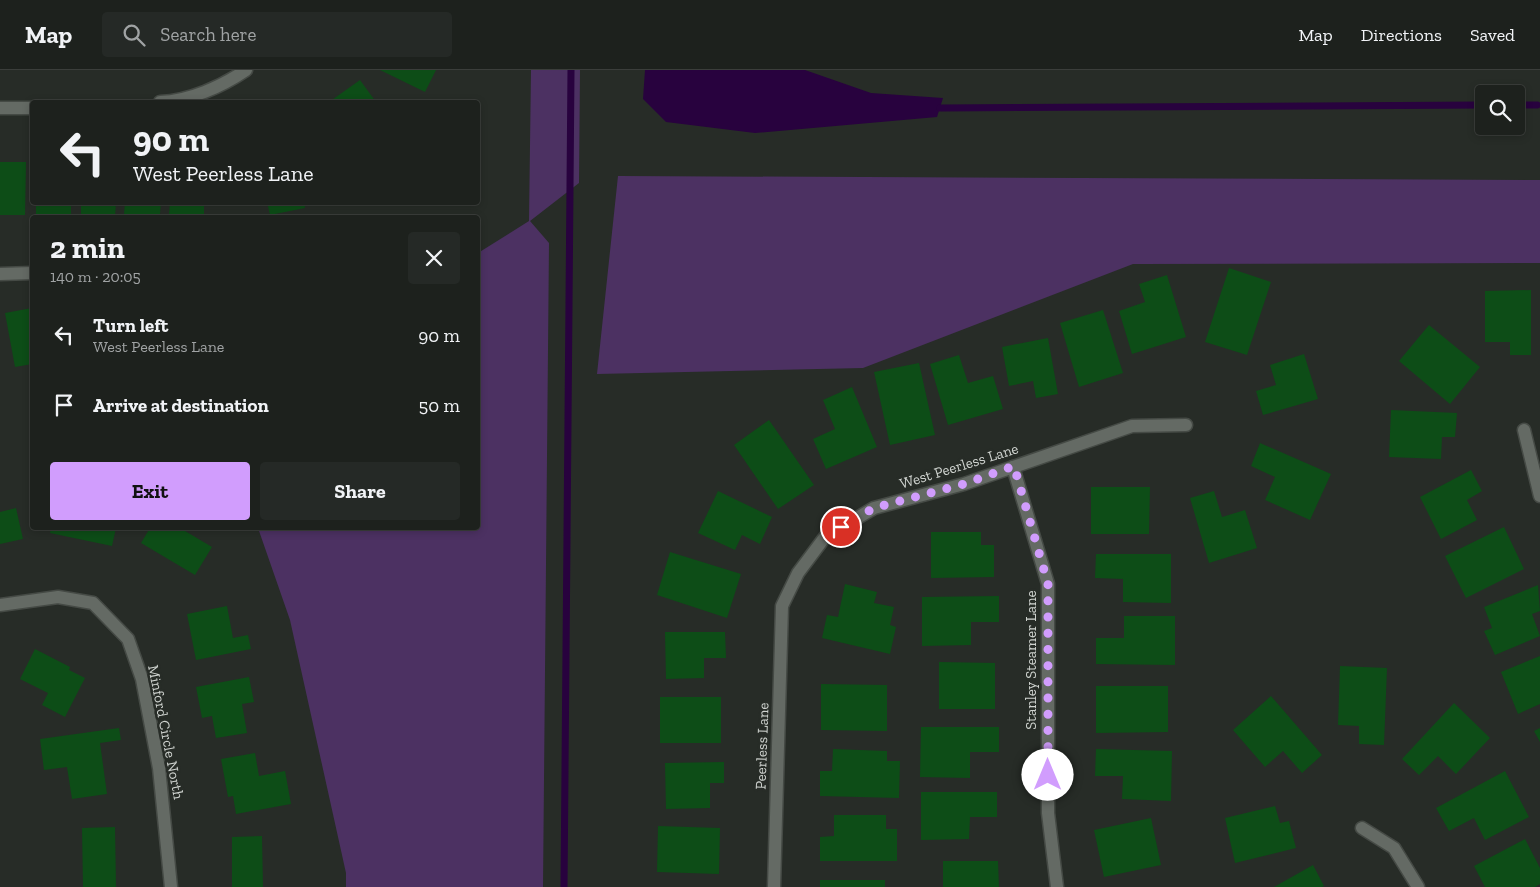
<!DOCTYPE html>
<html lang="en">
<head>
<meta charset="utf-8">
<style>
	body { margin:0; font-family:"Zilla Slab",serif; background:#252926; color:#f1f3f6; height:100vh; display:flex; flex-direction:column; font-size:19px; white-space:nowrap }
	* { box-sizing:border-box; margin:0 }
	p { font-size:16px; color:#a0a3a4 }
	.icon { flex:none; width:28px; height:28px; fill:none; stroke:currentColor; stroke-width:2; stroke-linecap:round; stroke-linejoin:round }
	.map { position:relative; flex:1; overflow:hidden }
	.sheet { position:absolute; left:30px; top:145px; width:450px; height:315px; display:flex; flex-direction:column; background:#1d211d; border-radius:5px; box-shadow:0 2px 8px #0003,0 0 0 1px #3b3e3b }
	.sheet>* { flex:none }
	.hud { position:absolute; left:30px; top:30px; width:450px; height:105px; border-radius:5px; box-shadow:0 2px 8px #0003,0 0 0 1px #3b3e3b; background:#1d211d; color:#f1f3f6; overflow:hidden }
	.tools { position:absolute; left:1475px; top:15px; display:grid; gap:10px }
	.tools a { display:grid; place-items:center; width:50px; height:50px; border-radius:5px; background:#1d211d; box-shadow:0 2px 8px #0003,0 0 0 1px #3b3e3b; font-size:25px }
	.pin { position:absolute; display:grid; place-items:center; width:42px; height:42px; color:#fff; margin:-21px; border:2px solid #fff; border-radius:50%; box-shadow:0 1px 5px #0007 }
	.me { position:absolute; width:55px; margin:-28px; rotate:0deg; stroke-linejoin:round; filter:drop-shadow(0 0 4px #0008) }
	.turn { display:flex; align-items:center; gap:18px; height:105px; padding:0 20px; font-size:22px }
	.turn .icon { width:65px; height:65px; stroke-width:2.5 }
	.turn b { display:block; font-size:35px; line-height:42px }
	.round { display:grid; place-items:center; flex:none; width:52px; height:52px; border-radius:5px; background:#252926 }
	.overview { display:flex; align-items:center; justify-content:space-between; height:85px; padding:0 20px }
	h1 { font-size:30px; font-weight:800; line-height:38px }
	.cta { display:flex; gap:10px; margin-top:auto; padding:10px 20px }
	.cta a { flex:1; height:58px; border-radius:5px; background:#d19dfd; color:#111; font-size:20px; font-weight:800; line-height:58px; text-align:center }
	.cta a+a { background:#252926; color:#f1f3f6 }
	ul { padding:0; list-style:none }
	li { display:flex; align-items:center; gap:15px; height:70px; padding:0 20px }
	li div { flex:1 }
	li b { display:block; font-size:19px }
	li em { font-style:normal }
	header { display:flex; align-items:center; gap:30px; box-sizing:border-box; height:70px; padding:0 25px; background:#1d211d; border-bottom:1px solid #3b3e3b }
	header strong { font-size:24px }
	nav { display:flex; gap:28px; margin-inline-start:auto; font-size:18px }
	.search { width:350px; height:45px; background:#252926; display:flex; align-items:center; gap:12px; box-sizing:border-box; padding:0 18px; border-radius:5px; color:#a0a3a4; font-size:19px }
	.map>svg:first-child { display:block }
</style>
</head>
<body>
<header>
<strong>Map</strong>
<div class="search"><svg class="icon" aria-label="search" viewBox="0 0 24 24"><circle cx="10" cy="10" r="6"/><path d="M15 15l6 6"/></svg>Search here</div>
<nav><a>Map</a><a>Directions</a><a>Saved</a></nav>
</header>
<div class="map">
<svg width="1540" height="817" viewBox="0 0 1540 817">
	<rect width="100%" height="100%" fill="#272c27"/>
	<g fill="#4c3162">
		<path d="M531,0H580L579,113L530,151L549,173L543,817H346V803L290,550L258,458H478V183L529,151Z"/>
		<path d="M618,106L1540,110V193L1133,194L863,298L597,304Z"/>
	</g>
	<path fill="#28023e" d="M645,0H805L871,23L943,28L937,47L755,63L666,52L643,29Z"/>
	<g fill="none" stroke-linecap="round" stroke-linejoin="round">
		<g stroke="#28023e" stroke-width="7">
			<path d="M1516,35H1537"/>
			<path d="M940,38L1484,35"/>
			<path d="M564,817L571,0"/>
		</g>
	</g>
	<g fill="#0d4d17">
		<path d="M380,0H436L425,22Z"/>
		<path d="M360,10L376,32H329Z"/>
		<path d="M0,92H26L25,145H0Z"/>
		<rect x="36" y="132" width="35" height="16"/>
		<path d="M81,132H116L115,148H81Z"/>
		<path d="M125,132H161L160,144H124Z"/>
		<path d="M170,132H204V144H169Z"/>
		<path d="M267,132H304L305,138L270,145Z"/>
		<path d="M1229,198L1271,212L1247,285L1205,272Z"/>
		<path d="M1167,205L1186,267L1132,284L1119,241L1145,232L1139,214Z"/>
		<path d="M1531,220V285H1510V272H1485V221Z"/>
		<path d="M32,238V294L15,297L5,243Z"/>
		<path d="M1103,240L1123,303L1079,317L1060,253Z"/>
		<path d="M1429,255L1480,297L1450,334L1399,291Z"/>
		<path d="M1048,268L1058,324L1036,328L1033,311L1009,316L1002,277Z"/>
		<path d="M1304,284L1318,329L1263,345L1256,321L1276,315L1270,295Z"/>
		<path d="M959,285L968,313L993,306L1003,339L948,355L930,294Z"/>
		<path d="M919,293L935,365L890,375L874,302Z"/>
		<path d="M852,317L877,377L826,399L813,369L835,359L823,330Z"/>
		<path d="M1391,340L1457,343L1455,367H1442L1441,389L1389,387Z"/>
		<path d="M769,350L814,415L778,439L734,375Z"/>
		<path d="M1260,373L1331,404L1310,450L1265,430L1275,407L1251,396Z"/>
		<path d="M1471,400L1482,421L1467,430L1477,450L1441,469L1420,427Z"/>
		<path d="M1091,417H1150L1149,464H1091Z"/>
		<path d="M718,421L772,447L760,474L742,465L735,480L698,463Z"/>
		<path d="M1214,421L1222,447L1245,440L1257,478L1209,493L1190,428Z"/>
		<path d="M16,438L23,469L0,474V442Z"/>
		<path d="M1504,457L1524,499L1466,528L1445,486Z"/>
		<path d="M51,458H116L112,476L50,463Z"/>
		<path d="M150,458H180L212,477L195,505L141,473Z"/>
		<path d="M931,462H981V475H994V507L931,508Z"/>
		<path d="M670,482L741,504L727,548L657,525Z"/>
		<path d="M1096,484H1171V533L1123,532V509L1095,508Z"/>
		<path d="M845,514L877,522L874,533L894,537L890,555L896,557L890,584L822,568L827,545L838,547Z"/>
		<path d="M1538,515L1540,541L1532,544L1540,566L1495,585L1484,561L1492,558L1484,537Z"/>
		<path d="M999,526V552H971V575L922,576V527Z"/>
		<path d="M227,536L233,568L248,565L251,579L196,590L187,544Z"/>
		<path d="M1124,546H1175V595L1096,594V568H1124Z"/>
		<path d="M665,562H725L726,588H704V608L666,609Z"/>
		<path d="M35,579L70,597L69,600L85,608L65,647L42,635L48,623L20,609Z"/>
		<path d="M1540,586V634L1518,644L1501,602Z"/>
		<path d="M939,592L995,593V639H939Z"/>
		<path d="M1340,596L1387,598L1384,675L1359,674V656L1338,655Z"/>
		<path d="M249,607L254,632L242,634L247,663L216,668L212,646L202,648L196,617Z"/>
		<path d="M821,614L887,615V661L821,660Z"/>
		<path d="M1096,616H1168V662L1096,663Z"/>
		<path d="M1271,626L1322,685L1302,703L1283,681L1265,697L1233,660Z"/>
		<rect x="660" y="627" width="61" height="46"/>
		<path d="M1454,633L1490,668L1456,704L1438,686L1419,705L1402,689Z"/>
		<path d="M921,657H999V682H970V708L920,707Z"/>
		<path d="M119,658L121,670L100,673L107,724L72,729L67,697L44,700L40,669Z"/>
		<path d="M1540,658V672L1534,661Z"/>
		<path d="M833,679L887,681V691H900L899,728L820,726V701H832Z"/>
		<path d="M1096,679L1172,681L1171,731L1122,729L1123,706H1095Z"/>
		<path d="M255,683L259,706L285,701L291,734L236,744L233,726L228,727L221,689Z"/>
		<path d="M724,692V713H710V738L666,739L665,693Z"/>
		<path d="M1505,701L1529,747L1485,770L1474,748L1449,761L1436,738Z"/>
		<path d="M921,722H997V747H970L969,769L921,770Z"/>
		<path d="M1275,736L1280,753L1289,751L1296,778L1235,793L1225,748Z"/>
		<path d="M834,745H886V759H897V791H820V767L834,766Z"/>
		<path d="M1151,748L1161,795L1104,807L1094,760Z"/>
		<path d="M658,756L720,758L719,804L657,802Z"/>
		<path d="M115,757L116,817H83L82,758Z"/>
		<path d="M262,766L263,817H232V767Z"/>
		<path d="M1525,769L1540,798V814L1535,817H1485L1474,796Z"/>
		<path d="M943,791H998L999,817H943Z"/>
		<path d="M1313,795L1324,816L1322,817H1274Z"/>
		<rect x="820" y="810" width="65" height="7"/>
	</g>
	<g fill="none" stroke-linecap="round" stroke-linejoin="round">
		<defs>
			<g id="street">
				<path d="M160,32C189,31 221,17 246,0"/>
				<path d="M0,38H32"/>
				<path d="M0,204L32,203"/>
				<path d="M1524,360L1540,426"/>
				<path d="M1013,397L1048,514V743L1057,817"/>
				<path d="M0,535L58,527L93,533L128,569L142,609L159,698L171,817"/>
				<path d="M1362,758L1394,778L1418,817"/>
				<path d="M774,817L782,536L798,503L825,467L874,438L964,414L1132,356L1186,355"/>
			</g>
		</defs>
		<use href="#street" stroke="#454a45" stroke-width="15"/>
		<use href="#street" stroke="#646a64" stroke-width="12"/>
	</g>
	<g fill="none" stroke-linecap="round" stroke-linejoin="round">
		<path stroke="#d19dfd" stroke-width="9" stroke-dasharray="0 16.2" d="M841,457L874,438L964,414L1014,396L1048,514V705"/>
	</g>
	<g text-anchor="middle" stroke-width="5" stroke-linejoin="round" paint-order="stroke">
		<g font-size="15" fill="#cfd3cf" stroke="#272c27">
			<text transform="translate(959 396) rotate(-17)" y="5">West Peerless Lane</text>
			<text transform="translate(1031 590) rotate(-90)" y="5">Stanley Steamer Lane</text>
			<text transform="translate(166 662) rotate(79)" y="5">Minford Circle North</text>
			<text transform="translate(762 676) rotate(-88)" y="5">Peerless Lane</text>
		</g>
	</g>
</svg>
<div class="tools">
<a><svg class="icon" aria-label="search" viewBox="0 0 24 24"><circle cx="10" cy="10" r="6"/><path d="M15 15l6 6"/></svg></a>
</div>
<div class="pin" style="left:841px;top:457px;background:#d93025"><svg class="icon" aria-label="arrive" viewBox="0 0 24 24"><path d="M6 21V4h12l-3 4 3 4H6"/></svg></div>
<svg class="me" style="left:1048px;top:705px" viewBox="-20 -20 40 40"><circle r="19" fill="#fff"/><path d="M0-13L10 11 0 6-10 11z" fill="#d19dfd"/></svg>
<div class="hud">
<div class="turn"><svg class="icon" aria-label="left" viewBox="0 0 24 24"><path d="M17 20v-9H6M10 6l-5 5 5 5"/></svg><div><b>90 m</b>West Peerless Lane</div></div>
</div>
<section class="sheet">
<div class="overview"><div><h1>2 min</h1><p>140 m · 20:05</p></div><a class="round"><svg class="icon" aria-label="close" viewBox="0 0 24 24"><path d="M6 6l12 12M18 6L6 18"/></svg></a></div>
<ul>
<li><svg class="icon" aria-label="left" viewBox="0 0 24 24"><path d="M17 20v-9H6M10 6l-5 5 5 5"/></svg><div><b>Turn left</b><p>West Peerless Lane</p></div><em>90 m</em></li>
<li><svg class="icon" aria-label="arrive" viewBox="0 0 24 24"><path d="M6 21V4h12l-3 4 3 4H6"/></svg><div><b>Arrive at destination</b></div><em>50 m</em></li>
</ul>
<div class="cta"><a>Exit</a><a>Share</a></div>
</section>
</div>
</body>
</html>
